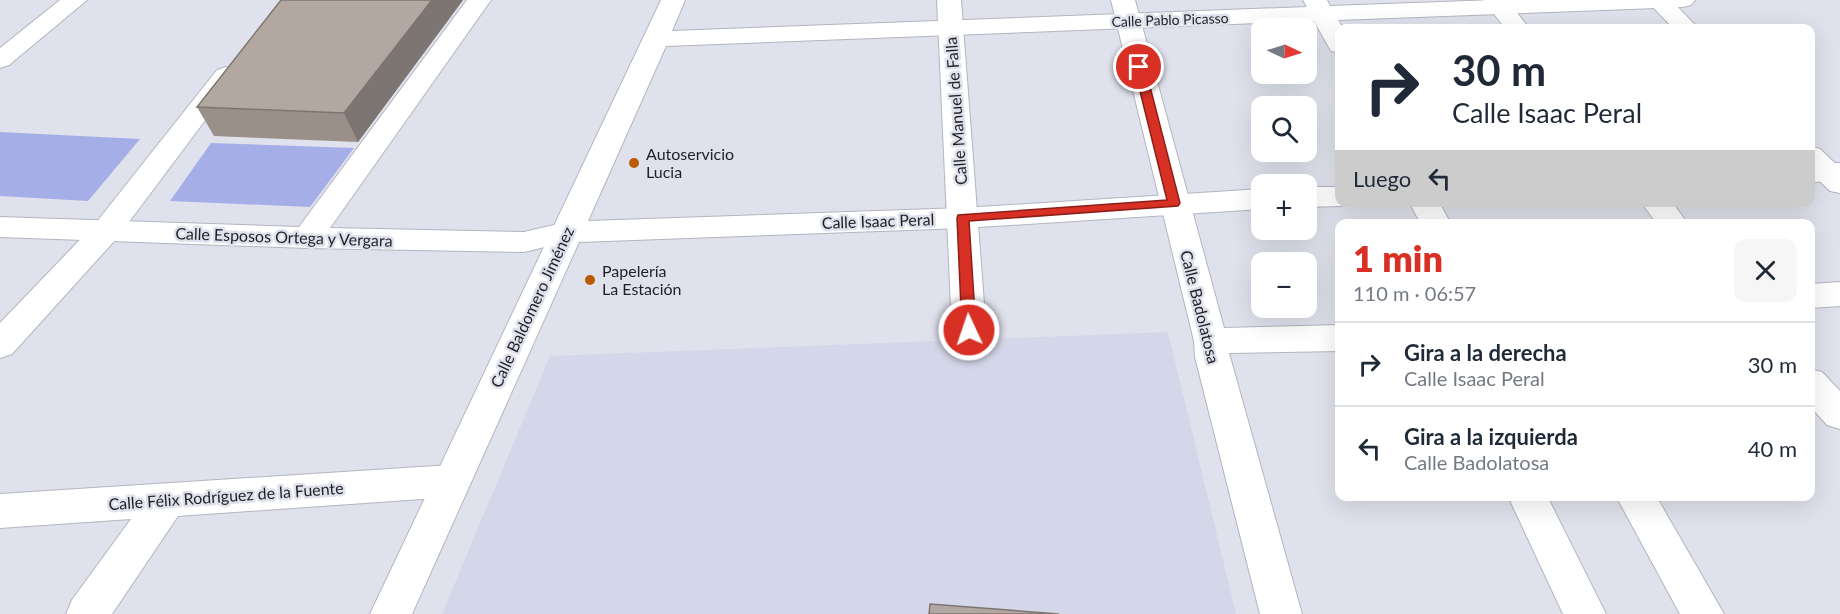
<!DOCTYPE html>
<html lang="es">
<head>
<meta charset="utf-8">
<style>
	body { margin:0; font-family:Lato,sans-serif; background:#f6f6f7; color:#1f2937; height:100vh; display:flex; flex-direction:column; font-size:22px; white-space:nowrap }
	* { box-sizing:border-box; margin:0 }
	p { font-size:20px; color:#747a83 }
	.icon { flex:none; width:33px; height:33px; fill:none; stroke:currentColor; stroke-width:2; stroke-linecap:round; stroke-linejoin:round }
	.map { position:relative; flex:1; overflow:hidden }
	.sheet { position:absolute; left:1335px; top:219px; width:480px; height:282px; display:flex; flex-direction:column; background:#fff; border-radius:12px; box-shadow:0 6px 24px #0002 }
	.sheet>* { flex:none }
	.top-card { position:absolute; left:1335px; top:24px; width:480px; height:183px; border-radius:12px; box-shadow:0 6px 24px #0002; background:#fff; color:#1f2937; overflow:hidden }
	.needle { width:39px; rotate:94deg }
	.tools { position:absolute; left:1251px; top:18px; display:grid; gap:12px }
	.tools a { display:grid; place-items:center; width:66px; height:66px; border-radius:12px; background:#fff; box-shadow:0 6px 24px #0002; font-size:30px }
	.pin { position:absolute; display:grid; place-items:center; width:51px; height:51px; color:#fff; margin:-26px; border:3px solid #fff; border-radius:50%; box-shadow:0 2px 6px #0007 }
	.me { position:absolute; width:66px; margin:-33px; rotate:357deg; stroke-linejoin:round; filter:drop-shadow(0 0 4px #0008) }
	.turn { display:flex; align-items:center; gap:21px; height:126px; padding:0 18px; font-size:27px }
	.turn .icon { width:78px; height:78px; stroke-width:2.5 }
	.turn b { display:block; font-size:42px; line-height:51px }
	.then { display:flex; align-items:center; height:57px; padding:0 18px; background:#0003; gap:12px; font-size:22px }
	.round { display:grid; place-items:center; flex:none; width:63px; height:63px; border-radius:12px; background:#f6f6f7 }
	.summary { display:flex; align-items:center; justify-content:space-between; height:102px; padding:0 18px }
	h1 { font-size:36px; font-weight:800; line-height:45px; color:#d93025 }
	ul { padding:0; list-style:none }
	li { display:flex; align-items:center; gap:18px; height:84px; padding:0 18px; border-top:2px solid #e0e1e3 }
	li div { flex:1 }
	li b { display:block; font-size:22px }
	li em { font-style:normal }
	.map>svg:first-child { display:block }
</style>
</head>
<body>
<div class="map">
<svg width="1840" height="614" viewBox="0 0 1840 614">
	<rect width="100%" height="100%" fill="#dfe1ec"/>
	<path fill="#d4d7e9" d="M1168,332L1236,614H442L550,356Z"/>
	<g fill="#a5aee7">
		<path d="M0,132L140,139L88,201L0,196Z"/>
		<path d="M211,143L354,148L310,207L170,201Z"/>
	</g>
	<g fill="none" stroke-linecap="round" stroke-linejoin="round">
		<defs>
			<g id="street">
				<path d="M60,0H87L9,65L0,68V48Z"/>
				<path d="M467,0H491L330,228L524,232L567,222L578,225L582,232L578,239L524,252L307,248L0,237V217L299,227Z"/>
				<path d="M937,0H961L986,330L981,339L969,342L957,339L952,330Z"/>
				<path d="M1111,0H1135L1224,328L1340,325V351L1229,353L1302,614H1260L1195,357L1194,341Z"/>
				<path d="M1483,0H1507L1529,28H1505Z"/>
				<path d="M1646,0H1671L1698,28H1673Z"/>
				<path d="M1810,146L1820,149L1840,168V193L1830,191L1810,172Z"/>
				<path d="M1641,202H1672L1688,224H1657Z"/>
				<path d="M1840,282V306L1810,308V284Z"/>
				<path d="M1810,369L1822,372L1840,391V429L1827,425L1810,406Z"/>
				<path d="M451,465L465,470L470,481L465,492L451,497L178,516L112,614H66L72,600L131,519L0,528V494Z"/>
			</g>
			<g id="secondary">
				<path d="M661,0H685L672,31L1307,7L1303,0H1327L1330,6L1496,0H1695L1691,5L1683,7L1338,20L1343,28H1340V53L1331,51L1314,21L666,46L588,221L963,208L1262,189V209L963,228L579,242L412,614H370Z"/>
				<path d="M226,67L235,70L239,75L117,238L12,354L0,358V323L95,224L217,70Z"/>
				<path d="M1840,163V181L1810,182V164Z"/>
				<path d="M1306,187H1340V202H1351L1340,206L1306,207Z"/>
				<path d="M1409,202H1439L1451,224H1421Z"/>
				<path d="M1508,496H1547L1606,614H1563Z"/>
				<path d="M1616,496H1656L1724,614H1680Z"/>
			</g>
		</defs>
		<use href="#street" stroke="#b3b5c0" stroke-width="2"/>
		<use href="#secondary" stroke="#b3b5c0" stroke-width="2"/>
		<use href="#street" fill="#fff" fill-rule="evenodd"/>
		<use href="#secondary" fill="#fff" fill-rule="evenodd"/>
	</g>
	<path fill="#99908a" d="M463,0L358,142L214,136L197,107Z"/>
	<path fill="#7d7571" d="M432,0H463L358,142L344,113Z"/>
	<g fill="#b2a7a1" stroke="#7d7571" stroke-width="1.5">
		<path d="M281,0H432L344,113L197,107Z"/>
		<path d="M930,604L1059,614H929Z"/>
	</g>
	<path fill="#d93025" stroke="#8d1f18" stroke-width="1.5" d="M1139,64L1145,67L1180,203L1178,206L969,221L976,330L969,335L964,334L962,330L957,218L958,215L1167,200L1134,67Z"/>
	<g fill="#b85c01" stroke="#dfe1ec" stroke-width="2">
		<circle cx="634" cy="163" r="6"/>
		<circle cx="590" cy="280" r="6"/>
	</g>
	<g text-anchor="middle" stroke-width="5" stroke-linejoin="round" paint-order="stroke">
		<g font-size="14" fill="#1f2024" stroke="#dfe1ec">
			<text transform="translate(1170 20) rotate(-2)" y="5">Calle Pablo Picasso</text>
		</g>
		<g font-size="16" fill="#1f2024" stroke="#dfe1ec">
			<text transform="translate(956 111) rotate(-94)" y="6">Calle Manuel de Falla</text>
			<text transform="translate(878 221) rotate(-2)" y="6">Calle Isaac Peral</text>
			<text transform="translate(284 237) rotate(2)" y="6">Calle Esposos Ortega y Vergara</text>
			<text transform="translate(532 307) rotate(-65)" y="6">Calle Baldomero Jiménez</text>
			<text transform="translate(1200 307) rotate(76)" y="6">Calle Badolatosa</text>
			<text transform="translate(226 496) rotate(-4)" y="6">Calle Félix Rodríguez de la Fuente</text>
		</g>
		<g font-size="16" fill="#1f2024" stroke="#dfe1ec" text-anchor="start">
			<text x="646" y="160">Autoservicio<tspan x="646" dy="18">Lucia</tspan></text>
			<text x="602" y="277">Papelería<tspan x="602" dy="18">La Estación</tspan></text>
		</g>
	</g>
</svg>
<div class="tools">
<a><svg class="needle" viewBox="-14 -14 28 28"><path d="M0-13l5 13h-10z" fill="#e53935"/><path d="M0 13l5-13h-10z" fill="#747a83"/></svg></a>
<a><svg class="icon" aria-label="search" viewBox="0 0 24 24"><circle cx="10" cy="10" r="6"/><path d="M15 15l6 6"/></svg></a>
<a>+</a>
<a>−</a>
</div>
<div class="pin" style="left:1139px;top:67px;background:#d93025"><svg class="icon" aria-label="arrive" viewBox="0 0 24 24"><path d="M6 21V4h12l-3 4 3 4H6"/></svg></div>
<svg class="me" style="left:969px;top:330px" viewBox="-20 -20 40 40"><circle r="17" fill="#d93025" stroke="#fff" stroke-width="3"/><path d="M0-11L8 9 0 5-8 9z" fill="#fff"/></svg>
<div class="top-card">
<div class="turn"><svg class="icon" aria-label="right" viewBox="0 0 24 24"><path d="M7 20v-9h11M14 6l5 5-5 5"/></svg><div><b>30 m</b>Calle Isaac Peral</div></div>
<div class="then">Luego<svg class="icon" aria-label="left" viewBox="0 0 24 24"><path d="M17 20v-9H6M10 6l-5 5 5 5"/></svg></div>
</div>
<section class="sheet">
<div class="summary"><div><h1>1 min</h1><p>110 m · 06:57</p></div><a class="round"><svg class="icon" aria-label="close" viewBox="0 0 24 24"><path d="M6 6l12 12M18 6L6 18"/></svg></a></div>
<ul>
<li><svg class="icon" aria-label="right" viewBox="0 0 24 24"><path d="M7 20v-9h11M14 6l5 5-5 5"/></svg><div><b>Gira a la derecha</b><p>Calle Isaac Peral</p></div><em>30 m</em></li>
<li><svg class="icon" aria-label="left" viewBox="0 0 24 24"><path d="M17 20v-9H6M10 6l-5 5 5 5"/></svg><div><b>Gira a la izquierda</b><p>Calle Badolatosa</p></div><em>40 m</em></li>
</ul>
</section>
</div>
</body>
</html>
